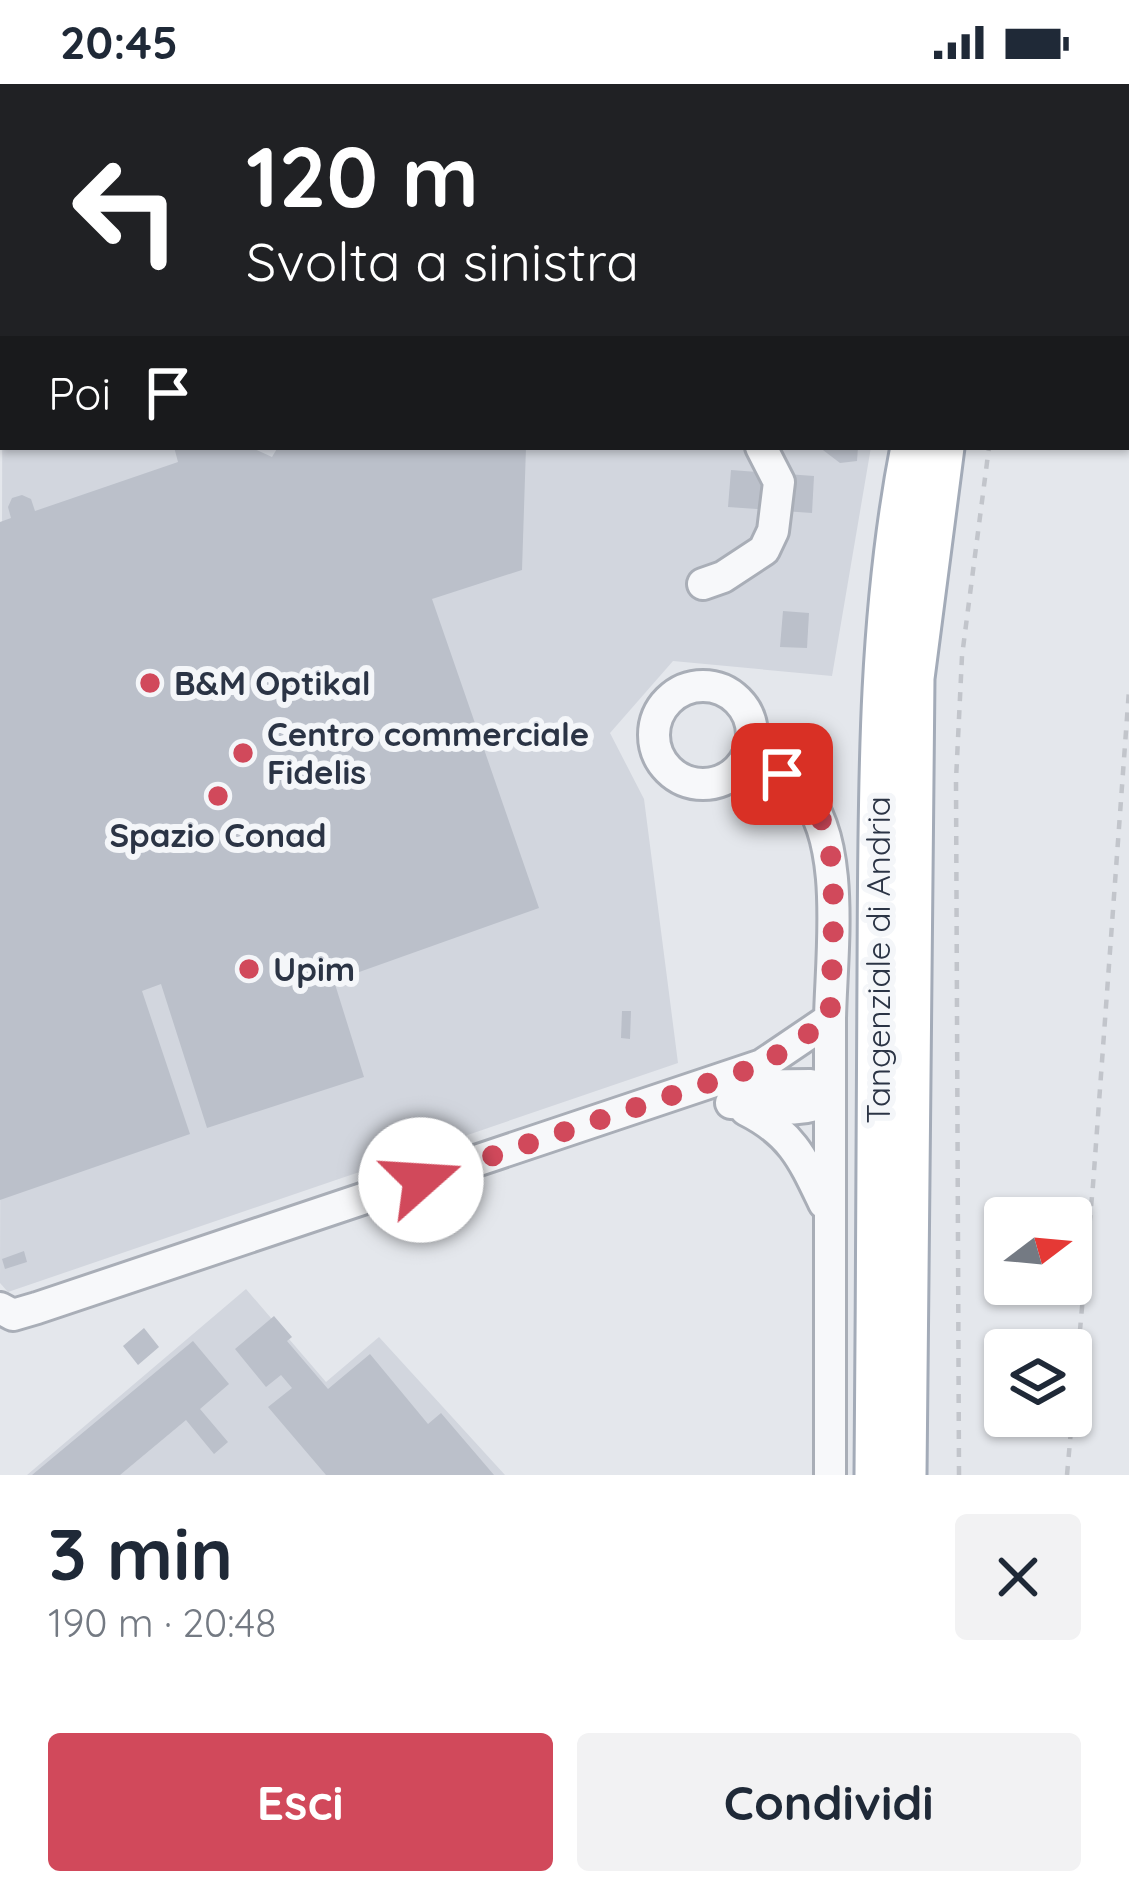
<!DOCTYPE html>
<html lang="it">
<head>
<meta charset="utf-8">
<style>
	body { margin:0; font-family:Quicksand,sans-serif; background:#f2f2f3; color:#1f2937; height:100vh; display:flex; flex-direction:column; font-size:45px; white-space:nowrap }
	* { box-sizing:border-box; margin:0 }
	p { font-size:39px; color:#747a83 }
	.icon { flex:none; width:66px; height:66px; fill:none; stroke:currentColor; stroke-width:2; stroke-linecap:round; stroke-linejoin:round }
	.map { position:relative; height:1391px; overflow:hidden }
	.side { display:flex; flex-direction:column; background:#fff; flex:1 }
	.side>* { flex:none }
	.hud { position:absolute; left:0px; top:0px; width:1131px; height:366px; box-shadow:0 3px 9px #0004; background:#202124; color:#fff; overflow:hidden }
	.needle { width:78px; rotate:74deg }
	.controls { position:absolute; left:984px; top:1113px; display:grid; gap:24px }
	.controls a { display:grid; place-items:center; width:108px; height:108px; border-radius:12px; background:#fff; box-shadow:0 3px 9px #0004; font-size:60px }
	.pin { position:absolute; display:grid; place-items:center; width:102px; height:102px; color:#fff; margin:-51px; border-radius:24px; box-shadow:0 6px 18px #0006 }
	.me { position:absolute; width:132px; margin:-66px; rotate:71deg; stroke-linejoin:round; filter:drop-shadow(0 0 9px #0008) }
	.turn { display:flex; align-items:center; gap:42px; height:252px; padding:0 48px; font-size:54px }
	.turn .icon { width:156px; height:156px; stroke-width:2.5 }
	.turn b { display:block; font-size:84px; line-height:102px }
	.then { display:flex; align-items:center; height:114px; padding:0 48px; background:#0003; gap:24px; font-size:45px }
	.round { display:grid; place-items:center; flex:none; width:126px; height:126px; border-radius:12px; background:#f2f2f3 }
	.head { display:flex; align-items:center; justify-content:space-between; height:204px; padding:0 48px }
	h1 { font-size:72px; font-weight:700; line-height:90px }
	.cta { display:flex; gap:24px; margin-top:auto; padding:24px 48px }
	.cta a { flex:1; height:138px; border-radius:12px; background:#d1495b; color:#fff; font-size:48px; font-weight:700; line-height:138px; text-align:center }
	.cta a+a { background:#f2f2f3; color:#1f2937 }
	.status { display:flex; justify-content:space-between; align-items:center; height:84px; padding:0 60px; background:#fff; direction:ltr }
	.status svg { height:33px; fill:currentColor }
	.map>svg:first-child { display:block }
</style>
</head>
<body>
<div class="status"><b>20:45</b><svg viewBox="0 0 49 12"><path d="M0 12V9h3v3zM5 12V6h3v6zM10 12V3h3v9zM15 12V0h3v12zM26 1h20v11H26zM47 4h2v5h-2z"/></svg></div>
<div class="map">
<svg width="1129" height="1391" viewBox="0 0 1129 1391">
	<rect width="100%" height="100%" fill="#e4e7ec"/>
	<g fill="#d2d6de">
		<path d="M230,0H684L685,3H221Z"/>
		<path d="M3,74V363H871L832,592L673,577L610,649L644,715L678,979L8,1208L0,1199Z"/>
		<path d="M246,1205L326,1298L379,1253L505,1391H27Z"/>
	</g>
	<g fill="#bbc0ca">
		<path d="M174,363H250L272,373L278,363H526L522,486L432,515L539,824L334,897L364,993L207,1044L161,900L142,907L190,1050L0,1116V438L11,434L8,423L12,414L22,411L31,415L35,427L178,378Z"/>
		<path d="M819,363H858L857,377L840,379Z"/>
		<path d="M731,386L814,392L812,429L728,423Z"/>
		<path d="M783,527L809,529L807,564L780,563Z"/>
		<path d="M622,927H631L630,955L621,954Z"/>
		<path d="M24,1167L27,1178L5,1185L2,1175Z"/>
		<path d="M274,1232L292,1253L287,1257L328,1305L370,1270L428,1340L441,1329L494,1391H326L268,1323L292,1304L281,1291L266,1303L235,1265Z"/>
		<path d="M144,1244L159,1263L138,1281L123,1262Z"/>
		<path d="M193,1257L229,1300L200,1325L228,1358L214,1370L186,1336L120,1391H32Z"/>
	</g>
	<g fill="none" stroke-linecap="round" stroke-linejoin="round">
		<defs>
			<g id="minor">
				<path d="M703,500L723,493L764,466L773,447L779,398L761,363"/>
				<circle cx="703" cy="651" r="49"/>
				<path d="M730,1002L811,1001L829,1014C801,1033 764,1021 731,1019"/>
				<path d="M746,1026C792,1049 803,1075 824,1119"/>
				<path d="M0,1224L13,1231L37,1224L762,981L830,935C831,872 847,756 802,708C786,691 767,684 747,674"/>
				<path d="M830,1391V935"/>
			</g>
			<g id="major">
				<path d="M1000,3L1001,0"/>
				<path d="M1054,3L1055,0"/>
				<path d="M875,1391C876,1224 878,1057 878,890C879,713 877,537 911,363"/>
				<path d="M906,1391L914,594L944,363"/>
			</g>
		</defs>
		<use href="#minor" stroke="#a9aeb7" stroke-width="36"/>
		<use href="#major" stroke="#a3abb8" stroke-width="45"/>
		<g stroke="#c2c5cb" stroke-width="4.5" stroke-dasharray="9 9" stroke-linecap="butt">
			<path d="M1093,3L1094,0"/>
			<path d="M959,1391L956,696L962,572L989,363"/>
			<path d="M1067,1391L1093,1101L1129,606"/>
		</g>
		<use href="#minor" stroke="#f7f8fa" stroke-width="30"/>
		<use href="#major" stroke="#fff" stroke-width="39"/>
	</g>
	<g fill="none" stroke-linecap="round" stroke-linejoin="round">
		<path stroke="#d1495b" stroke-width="21" stroke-dasharray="0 37.8" d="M421,1096L762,981L830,935C831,888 840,783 824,742C816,721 799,705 782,690"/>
	</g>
	<g fill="#d1495b" stroke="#f4f6f9" stroke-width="4.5">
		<circle cx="150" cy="599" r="12"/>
		<circle cx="243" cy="669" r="12"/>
		<circle cx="218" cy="712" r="12"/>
		<circle cx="249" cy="885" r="12"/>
	</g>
	<g text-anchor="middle" stroke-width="12" stroke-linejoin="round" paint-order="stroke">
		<g font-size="33" font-weight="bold" fill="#2b3445" stroke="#f4f6f9" text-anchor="start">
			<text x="174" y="611">B&amp;M Optikal</text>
			<text x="267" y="662">Centro commerciale<tspan x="267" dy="38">Fidelis</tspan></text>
			<text x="218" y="763" text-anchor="middle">Spazio Conad</text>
			<text x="273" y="897">Upim</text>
		</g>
		<g font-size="33" fill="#2b3445" stroke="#f4f6f9">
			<text transform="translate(878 876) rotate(-90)" y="12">Tangenziale di Andria</text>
		</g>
	</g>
</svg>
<div class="controls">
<a><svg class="needle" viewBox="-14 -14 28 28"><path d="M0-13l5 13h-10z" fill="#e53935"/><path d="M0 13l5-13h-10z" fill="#747a83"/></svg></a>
<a><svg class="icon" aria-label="layers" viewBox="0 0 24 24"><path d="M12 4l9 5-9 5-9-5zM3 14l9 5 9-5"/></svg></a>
</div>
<div class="pin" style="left:782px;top:690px;background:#d93025"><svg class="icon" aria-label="arrive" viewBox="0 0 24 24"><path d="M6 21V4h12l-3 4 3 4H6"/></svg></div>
<svg class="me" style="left:421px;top:1096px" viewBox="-20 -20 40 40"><circle r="19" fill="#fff"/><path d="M0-13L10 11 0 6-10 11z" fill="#d1495b"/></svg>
<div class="hud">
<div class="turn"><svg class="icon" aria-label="left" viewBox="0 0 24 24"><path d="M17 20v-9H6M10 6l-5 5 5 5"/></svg><div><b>120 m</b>Svolta a sinistra</div></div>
<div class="then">Poi<svg class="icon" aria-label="arrive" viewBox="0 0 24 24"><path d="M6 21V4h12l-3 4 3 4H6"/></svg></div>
</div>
</div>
<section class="side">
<div class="head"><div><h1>3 min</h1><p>190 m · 20:48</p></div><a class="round"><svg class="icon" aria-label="close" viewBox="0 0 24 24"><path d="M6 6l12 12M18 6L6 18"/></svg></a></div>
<div class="cta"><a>Esci</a><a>Condividi</a></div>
</section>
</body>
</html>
